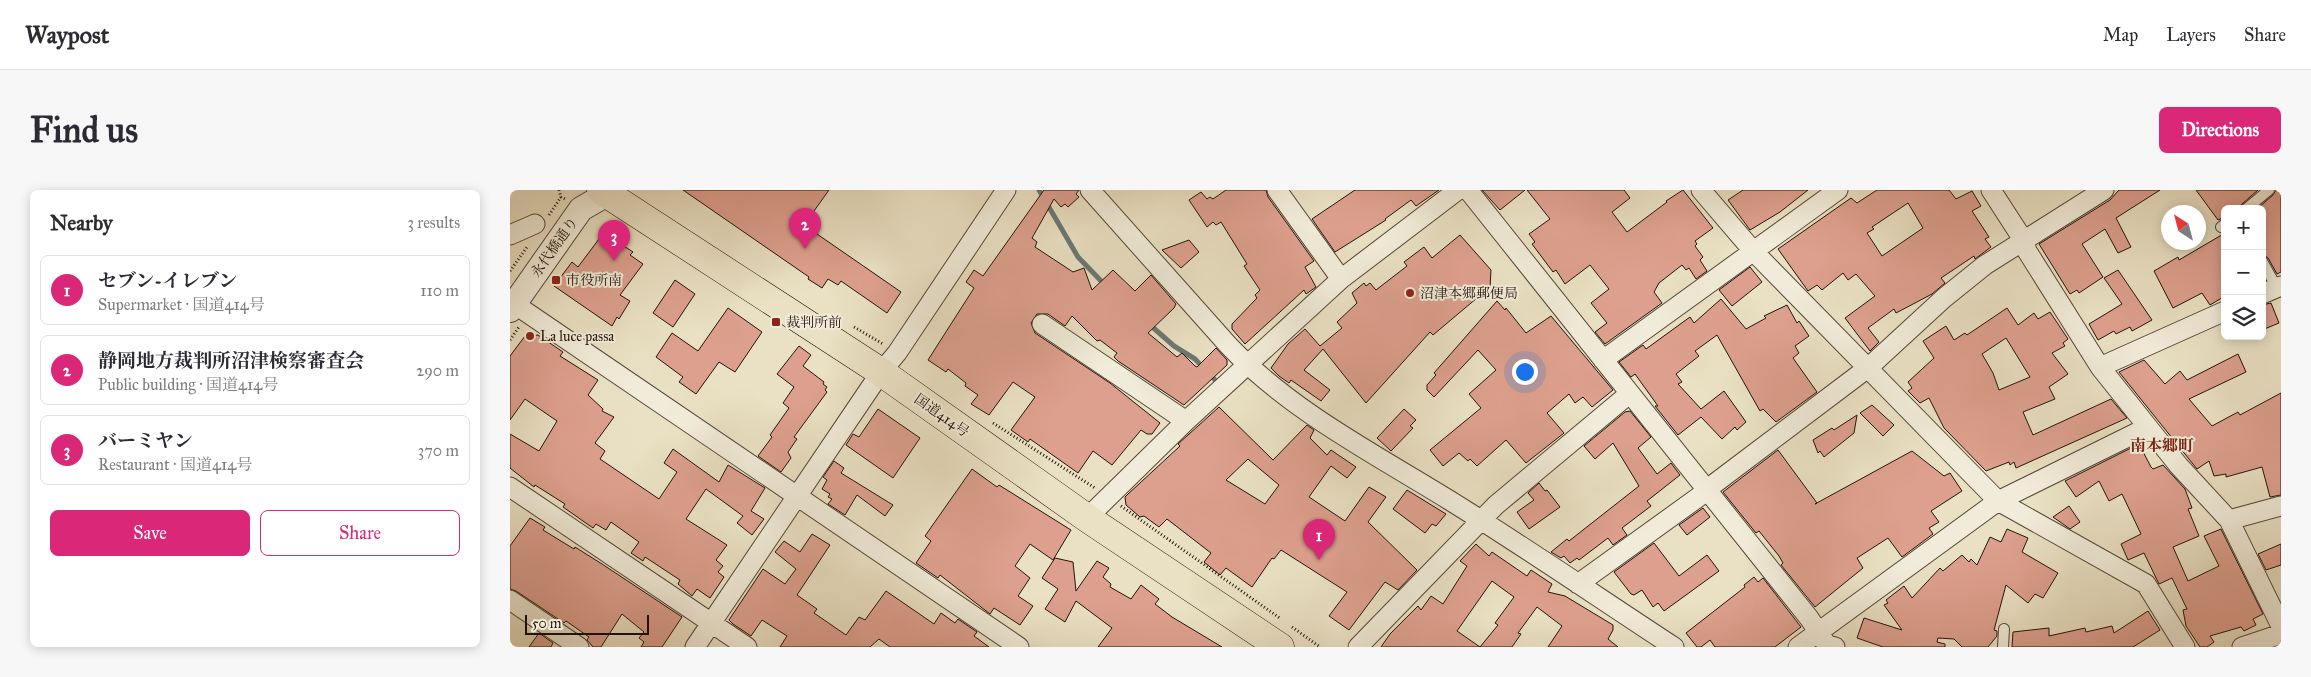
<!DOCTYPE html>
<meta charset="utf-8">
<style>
body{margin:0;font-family:"IM FELL Great Primer","Noto Serif JP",serif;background:#f7f7f7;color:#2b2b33}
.controls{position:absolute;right:15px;top:15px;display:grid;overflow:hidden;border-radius:8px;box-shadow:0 2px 12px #0003}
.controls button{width:45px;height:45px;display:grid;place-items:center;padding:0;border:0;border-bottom:1px solid #e1e1e2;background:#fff;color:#2b2b33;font:25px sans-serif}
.compass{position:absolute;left:1651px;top:15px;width:45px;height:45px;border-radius:50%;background:#fff;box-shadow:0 2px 12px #0003;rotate:324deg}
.scale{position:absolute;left:15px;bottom:12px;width:124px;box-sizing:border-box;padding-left:5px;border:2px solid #241308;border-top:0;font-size:14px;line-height:18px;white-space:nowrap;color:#241308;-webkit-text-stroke:4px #f1ecd9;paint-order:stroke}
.you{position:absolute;left:1014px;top:181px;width:18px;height:18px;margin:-12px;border:4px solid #fff;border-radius:50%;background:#1a73e8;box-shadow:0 0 0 8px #1a73e833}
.badge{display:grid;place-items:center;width:32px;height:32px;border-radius:50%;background:#db2777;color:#fff;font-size:16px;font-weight:700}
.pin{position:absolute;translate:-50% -41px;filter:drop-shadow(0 1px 2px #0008)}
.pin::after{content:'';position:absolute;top:26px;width:18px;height:15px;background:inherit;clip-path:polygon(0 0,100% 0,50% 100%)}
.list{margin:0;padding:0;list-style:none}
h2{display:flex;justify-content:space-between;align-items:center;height:65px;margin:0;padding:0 20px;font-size:21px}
h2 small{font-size:16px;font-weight:400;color:#7c7c81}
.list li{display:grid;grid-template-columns:32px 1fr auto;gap:15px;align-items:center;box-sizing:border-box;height:70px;margin:0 10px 10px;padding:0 10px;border:1px solid #e1e1e2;border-radius:8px}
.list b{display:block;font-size:19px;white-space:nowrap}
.list p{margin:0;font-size:16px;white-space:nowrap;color:#7c7c81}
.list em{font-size:16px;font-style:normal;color:#7c7c81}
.actions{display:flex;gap:10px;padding:15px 20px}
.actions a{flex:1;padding:11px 0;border:1px solid #db2777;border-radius:8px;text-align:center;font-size:18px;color:#db2777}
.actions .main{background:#db2777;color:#fff}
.icon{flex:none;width:28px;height:28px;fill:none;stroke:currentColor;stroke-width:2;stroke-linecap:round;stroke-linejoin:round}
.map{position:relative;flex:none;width:1771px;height:457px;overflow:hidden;border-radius:8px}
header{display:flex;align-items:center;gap:30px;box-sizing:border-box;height:70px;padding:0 25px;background:#fff;border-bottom:1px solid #e1e1e2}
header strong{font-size:24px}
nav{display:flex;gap:28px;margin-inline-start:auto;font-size:18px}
.intro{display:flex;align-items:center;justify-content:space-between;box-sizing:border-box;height:120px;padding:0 30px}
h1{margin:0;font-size:35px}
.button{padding:12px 22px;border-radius:8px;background:#db2777;color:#fff;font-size:18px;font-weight:700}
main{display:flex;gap:30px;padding:0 30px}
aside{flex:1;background:#fff;border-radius:8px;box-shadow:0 2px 12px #0003}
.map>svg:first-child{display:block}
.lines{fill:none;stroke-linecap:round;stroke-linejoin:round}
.stream{stroke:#6b7874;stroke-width:5}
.building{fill:#dda08e;stroke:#241308;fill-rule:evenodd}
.service-casing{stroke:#564637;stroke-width:12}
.minor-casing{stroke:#564637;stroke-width:21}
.tertiary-casing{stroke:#564637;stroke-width:26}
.trunk-casing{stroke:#241308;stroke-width:29}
.path{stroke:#241308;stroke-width:3;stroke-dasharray:1 2.5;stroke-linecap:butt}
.service{stroke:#f1ecd9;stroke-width:10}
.minor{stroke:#f1ecd9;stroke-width:19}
.tertiary{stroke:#f1ecd9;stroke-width:24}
.trunk{stroke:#eae1c4;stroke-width:28}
.poi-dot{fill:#8f2418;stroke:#f1ecd9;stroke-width:2}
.labels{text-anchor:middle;stroke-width:4;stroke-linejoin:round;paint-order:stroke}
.street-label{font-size:14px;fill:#241308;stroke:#f1ecd9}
.poi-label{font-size:14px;fill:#241308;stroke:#f1ecd9;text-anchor:start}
.quarter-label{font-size:16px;font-weight:bold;fill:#7a1f14;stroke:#f1ecd9}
</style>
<header>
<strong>Waypost</strong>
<nav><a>Map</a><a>Layers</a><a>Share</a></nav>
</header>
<div class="intro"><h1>Find us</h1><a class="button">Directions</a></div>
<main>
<aside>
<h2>Nearby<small>3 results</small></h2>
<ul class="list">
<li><span class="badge">1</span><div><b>セブン-イレブン</b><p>Supermarket · 国道414号</p></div><em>110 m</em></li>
<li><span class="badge">2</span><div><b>静岡地方裁判所沼津検察審査会</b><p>Public building · 国道414号</p></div><em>290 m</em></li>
<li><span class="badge">3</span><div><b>バーミヤン</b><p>Restaurant · 国道414号</p></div><em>370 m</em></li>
</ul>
<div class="actions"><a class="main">Save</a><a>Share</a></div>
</aside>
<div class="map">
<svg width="1771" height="457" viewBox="0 0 1771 457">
<rect width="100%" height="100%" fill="#eae1c4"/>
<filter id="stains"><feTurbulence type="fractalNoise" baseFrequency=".004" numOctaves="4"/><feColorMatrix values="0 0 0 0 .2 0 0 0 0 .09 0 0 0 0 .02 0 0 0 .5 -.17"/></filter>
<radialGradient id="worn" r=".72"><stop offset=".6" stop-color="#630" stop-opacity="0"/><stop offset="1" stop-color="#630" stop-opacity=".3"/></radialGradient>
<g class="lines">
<path class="stream" d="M529,0L568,67L595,95
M639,134L664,156L685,169L707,192"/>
</g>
<path class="building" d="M173,0H319L294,35L391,102L377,123L331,91L328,95L318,89L312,98L298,89L299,87Z
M534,0H569L566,4L569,7L558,17L555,14L551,17L544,9L522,48L527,52L525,57L563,82L574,78L582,100L603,80L625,101L641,85L666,114L664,118L638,143L667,167L672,163L685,176L687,177L706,158L717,170V175L674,215L608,171L604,167L607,163L590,150L587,151L562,126L555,136L538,124H527L521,133L525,143L600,193L650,233L642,244H637L631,240L602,275L583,261L568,283L520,249L518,252L501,240L525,207L503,192L479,225L461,214L468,205L455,196L456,193L438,179L436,182L418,170L464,98L456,92L464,80L473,86Z
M716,0H756L758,7L804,71L795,77L806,97L796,104L794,100L735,154L722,139V134L747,108L745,105L750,100L734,76L737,74L711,32L706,35L703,32L697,37L679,10L691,2L697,9L700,7L703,9Z
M845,0H929L906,16L901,10L875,29L876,30L825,62L802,29Z
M972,0H1015L990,20Z
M1017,0H1114L1120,8L1102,22L1117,42L1157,12L1156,11L1173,0L1203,38L1185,51L1187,54L1185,56L1193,67L1190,70L1197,81L1186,89L1179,78L1176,80L1172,75L1149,93L1144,102L1152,113L1095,154L1085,142L1097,133L1081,113L1099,99L1080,75L1055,94L1046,80L1043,82L1022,54L1025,52L1019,44L1040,29Z
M1233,0H1298L1270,22L1240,40L1218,10Z
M1367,0H1439L1446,9L1462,1L1471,16L1462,21L1479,47L1475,49L1481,57L1465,69L1464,66L1431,88L1435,93L1422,104L1386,123L1384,119L1358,138L1369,152L1360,161L1335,128L1365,106L1346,84L1338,90L1333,83L1312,100L1307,95L1298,101L1268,59L1341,8L1347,13ZM1398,13L1413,38L1372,66L1357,43L1364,39L1362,37Z
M1609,0H1650L1606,28L1621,57L1608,63L1595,39L1572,54L1593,87L1569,103L1567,100L1560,104L1529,54L1600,10Z
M1686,0H1748L1732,14L1729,19H1715V27L1708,30Z
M1766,0H1771V82L1767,84L1758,68L1752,64V19H1747L1763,5Z
M1715,43V106L1700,115L1692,103L1663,118L1644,81L1668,67L1669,70Z
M92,45L100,50L102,48L123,62L120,65L133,74L110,105L120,111L109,129L107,127L102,136L44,96L62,72L68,77Z
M950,45L981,80L980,97L923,145L920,142L856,213L813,159L794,180L820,200L811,211L781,190L779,193L769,186L761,178L778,154L795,139L810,156L832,138L827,132L847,113L842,103L854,93L856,96L860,93L866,100L897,76L894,72L914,57L922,68Z
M679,50L689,62L671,78L652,60Z
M1240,77L1252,92L1222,116L1209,100Z
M1608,80L1642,130L1622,141L1620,137L1606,144L1604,141L1588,150L1579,134L1612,114L1594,88Z
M165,90L185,104L163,137L143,123Z
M1211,109L1236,139L1256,128L1254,126L1277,115L1287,133L1289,131L1299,146L1285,156L1289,163L1283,168L1307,202L1266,232L1253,219L1250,221L1207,145L1185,161L1189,166L1166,184L1172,192L1168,194L1191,219L1214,201L1236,232L1227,240L1225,237L1212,249L1191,227L1168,245L1145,216H1148L1125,184L1121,187L1109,172L1133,155L1136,159L1180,127L1184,133Z
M987,111L995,120L996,118L1016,143L1041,126L1103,200L1082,217L1073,207L1065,213L1059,204L1037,223L1054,243L1016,273L996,250L967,276L960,269L958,271L949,263L933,276L920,260L971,218L959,204L986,180L968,160L924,207L917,200V195L926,185L924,183Z
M1761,113L1769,133L1752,140V115Z
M218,118L252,142L225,182L209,172L186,204L169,192L173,187L146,167L162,143L188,161Z
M1497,118L1508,135L1524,123L1528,129L1540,122L1558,149L1553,153L1555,156L1542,163L1558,184L1539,197L1545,209L1513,222L1523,245L1601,209L1617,228L1506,278L1504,272L1500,275L1499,272L1476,281L1434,238L1419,208L1410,213L1398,201L1402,198L1398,192L1424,168L1413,151L1436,136L1444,150L1455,143L1457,145ZM1496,148L1520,187L1489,200L1483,183L1472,164Z
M28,145L53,162L50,166L88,190L78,205L93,219L92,221L104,227L85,253L95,261L90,269L149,309L167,282L154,273L163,259L209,292L218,275L255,298L241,321L254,329L242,345L227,333L233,326L196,299L176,329L217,355L206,370L213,376L208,382L214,387L200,408L187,399L182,406L168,394L170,390L135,367L133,371L121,363L129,352L101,332L96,340L86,334L83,338L53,317L55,314L25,295L24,297L0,278V244L29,261L47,231L15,209L0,230V166L15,146Z
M289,156L301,165L293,176L314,192L313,194L317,197L315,200L317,202L284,247L287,249L278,262L281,268L271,282L248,266L262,247L260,245L279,218L273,213L284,197L267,184Z
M1728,164L1736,182L1679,209L1702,236L1728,222L1730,225L1771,203V305L1760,307L1752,277L1716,287V284L1704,286L1699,271L1687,279L1609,182L1634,170L1655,194L1670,181L1677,190Z
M1362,215L1384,235L1373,246L1350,223Z
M709,217L763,270L797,235L804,240L800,248L817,265L821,260L846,277L837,288L821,276L799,307L835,331L859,297L876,307L858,332L907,380L888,400L875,392L839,440L819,426L837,402L771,360L764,369L762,368L742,397L716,378L710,385L694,372L701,363L657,329L649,337L634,326L630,327L616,315L615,307L617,305L670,256L668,254ZM738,269L769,295L755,314L716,290Z
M368,219L410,248L383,288L336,255L343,244L349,247Z
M894,219L906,230L900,236L903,238L881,261L867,248Z
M1120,221L1141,247L1128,258L1147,284L1161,273L1170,285L1137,311L1141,316L1112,338L1117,345L1103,355L1098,348L1069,370L1067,368L1060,373L1054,366L1051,368L1041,362L1057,349L1059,351L1129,296L1103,253L1085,269L1074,256L1115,222Z
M1347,225L1344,243L1314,267L1310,261L1308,263L1303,250L1322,238L1324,240Z
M1629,254L1641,277L1643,279L1653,275L1675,299L1682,318L1678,319L1689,346L1663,357L1678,391L1709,376L1694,346L1711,339L1753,424L1743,429L1746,435L1734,441L1731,437L1700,446L1704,452L1697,457H1690L1676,436L1673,420L1677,419L1662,388L1649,394L1634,363L1618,370L1611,354L1631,344L1612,304L1599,311L1589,291L1566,307L1555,291Z
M1268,260L1307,313L1305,314L1402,261L1434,286L1440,283L1452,301L1421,321L1429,332L1419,338L1423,344L1392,367L1378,348L1347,368L1353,378L1305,417L1271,375L1273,373L1269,366L1249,341L1246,343L1213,302Z
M324,271L334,278L331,283L383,315L375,326L347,305L335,325L318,314L322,309L318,307L320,304L312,299L317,290L313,287Z
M462,279L487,297L489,295L561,340L543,370L520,354L505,376L520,388L508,406L523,416L510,435L484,418L480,424L430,385L428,388L406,373L421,351L415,346Z
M1029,293L1035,301L1037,300L1050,317L1019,339L1007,322L1024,310L1018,303Z
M897,300L936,324L926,336L922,334L915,343L883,319Z
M1559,316L1570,332L1560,339L1543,327Z
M1193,318L1200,327L1177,345L1169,335Z
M20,328L35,337L33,340L64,359L65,357L92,374L172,427L152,457H131L134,452L129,448L134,442L112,424L91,457H83L77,450L79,447L56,431L54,433L6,401L0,399V356Z
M1497,339L1518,348L1512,362L1548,383L1533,408L1525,404L1518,413L1496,395L1484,440L1487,441V446L1478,457H1452L1444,449L1428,448L1427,452L1435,454V457H1373L1347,448L1354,428L1392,440L1374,415L1378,413L1376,410L1394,396L1402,408L1430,378L1433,381L1452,365L1459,372L1461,369L1467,375L1480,347L1491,352Z
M302,344L320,355L287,405L307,419L304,423L336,445L349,427L355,430L376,401L424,434L431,423L445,433L448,429L467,442L464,446L479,457H380L369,449L360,457H270L277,446L252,430L241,446L223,434L219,430L253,379L275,394L286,379L265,362L274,351L290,362Z
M1144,353L1169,386L1197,365L1209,381L1154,421L1148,413L1143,417L1132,400L1124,405L1121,404L1104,382Z
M966,354L979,366L982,362L1017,386L1021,380L1042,394L1038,402L1055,406L1103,435V440L1098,449L1108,457H1038L1052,436L1027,417L1008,443L1011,444L1002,457H871L880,444L908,416L911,420L921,406L933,414L957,376L950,371ZM982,391L1004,407L985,433L988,435L970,457L947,441Z
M1771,354V375L1756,380L1748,364Z
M545,368L563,372L566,401L587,371L599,378L593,387L601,394L600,397L621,409L631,395L649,409L645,414L662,427L712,457H588L602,438L566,411L555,432L535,419L548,399L532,388Z
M1244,387L1248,392L1253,388L1291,437L1265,457H1205L1200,450L1191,457H1187L1176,443L1235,397L1234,395Z
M1638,421L1650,440L1623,457H1502L1503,442L1539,438V446L1575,438L1576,442L1602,436L1604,443Z
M29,443L43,453L41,457H19Z"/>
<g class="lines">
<g class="service-casing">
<path id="service" d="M1736,19L1759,0
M1711,37L1715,34
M1752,71L1767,98
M1493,457L1494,439"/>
</g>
<g class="minor-casing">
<path id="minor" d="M580,0L719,156C781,221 863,263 939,310C1015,357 1089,408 1164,457
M767,0L831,89
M958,0L1299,428L1317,455L1325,457
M1191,0L1244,62L1488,311L1636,394L1675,457
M1481,0L1514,51L1517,61L1590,177L1669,276L1719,330L1771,436
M0,45L25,34
M1752,104L1771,96
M0,111L509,457
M532,134L676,231
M1093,170L1328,0
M1590,177L1715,121
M0,297L237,457
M577,328L676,231L831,89L948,0
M1719,330L1771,316
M1068,394L1190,306L1196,300L1359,177L1434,108L1475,75L1594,0
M0,410L69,457
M185,457L371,182L387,163L496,0
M848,457L986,315L1119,204
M1288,457L1488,311L1638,237
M1732,457L1771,444"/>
</g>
<g class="tertiary-casing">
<path id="tertiary" d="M0,120L71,19L104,0"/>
</g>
<g class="trunk-casing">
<path id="trunk" d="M91,0L371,182L577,328L770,457"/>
</g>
<path class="path" d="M49,0L51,7L55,9
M39,25L51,7
M0,81L17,57
M344,137L373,154
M0,150L9,137
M483,233L585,298
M611,316L771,429
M782,437L810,457"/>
<use href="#service" class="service"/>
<use href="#minor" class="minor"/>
<use href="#tertiary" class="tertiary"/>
<use href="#trunk" class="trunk"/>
</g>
<g class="poi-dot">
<rect x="41" y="85" width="10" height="10" rx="2.5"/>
<circle cx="900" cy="103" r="5"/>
<rect x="261" y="127" width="10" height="10" rx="2.5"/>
<circle cx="20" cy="146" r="5"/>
</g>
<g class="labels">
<g class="street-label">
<text transform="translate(44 57) rotate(-55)" y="5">永代橋通り</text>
<text transform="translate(432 225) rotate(35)" y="5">国道414号</text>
</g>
<g class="poi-label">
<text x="56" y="95">市役所南</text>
<text x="910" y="108">沼津本郷郵便局</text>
<text x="276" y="137">裁判所前</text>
<text x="30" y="151">La luce passa</text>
</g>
<g class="quarter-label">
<text x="1652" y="261">南本郷町</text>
</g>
</g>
<rect width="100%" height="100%" filter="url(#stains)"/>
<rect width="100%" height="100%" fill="url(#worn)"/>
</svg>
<div class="controls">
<button>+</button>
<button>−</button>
<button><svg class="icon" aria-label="layers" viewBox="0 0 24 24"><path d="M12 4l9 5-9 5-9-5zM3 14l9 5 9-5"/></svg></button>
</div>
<svg class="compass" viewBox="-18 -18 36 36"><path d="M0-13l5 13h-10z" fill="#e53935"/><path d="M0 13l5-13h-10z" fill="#7c7c81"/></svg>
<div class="scale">50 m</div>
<div class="you"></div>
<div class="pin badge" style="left:809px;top:370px">1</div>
<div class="pin badge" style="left:295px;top:59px">2</div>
<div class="pin badge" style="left:104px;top:71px">3</div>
</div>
</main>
